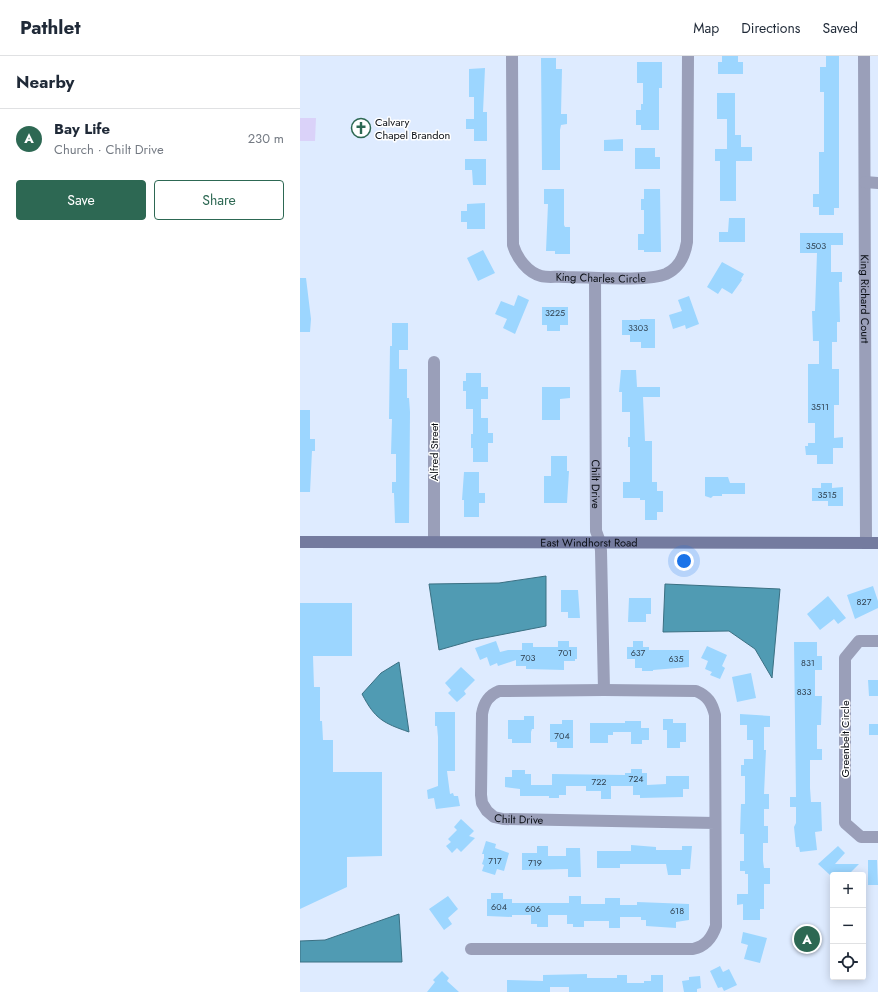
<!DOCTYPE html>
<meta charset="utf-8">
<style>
body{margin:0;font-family:Jost,sans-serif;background:#f6f6f7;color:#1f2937}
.controls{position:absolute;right:12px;bottom:12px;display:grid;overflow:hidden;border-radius:4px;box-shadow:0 2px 10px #0003}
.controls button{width:36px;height:36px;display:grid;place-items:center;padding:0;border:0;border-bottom:1px solid #e0e1e3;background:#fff;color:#1f2937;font:20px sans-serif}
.you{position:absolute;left:384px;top:505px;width:14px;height:14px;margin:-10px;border:3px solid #fff;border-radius:50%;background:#1a73e8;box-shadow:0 0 0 6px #1a73e833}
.badge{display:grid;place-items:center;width:26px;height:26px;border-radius:50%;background:#2d6853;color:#fff;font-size:13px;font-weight:700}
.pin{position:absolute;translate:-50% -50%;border:2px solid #fff;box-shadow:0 1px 4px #0006}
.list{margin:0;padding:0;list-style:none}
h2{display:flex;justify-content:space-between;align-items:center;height:52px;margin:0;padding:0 16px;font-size:17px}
h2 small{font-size:13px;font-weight:400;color:#747a83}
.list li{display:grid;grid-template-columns:26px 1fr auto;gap:12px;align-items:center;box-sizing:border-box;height:60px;padding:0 16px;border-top:1px solid #e0e1e3}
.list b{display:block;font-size:15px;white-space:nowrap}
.list p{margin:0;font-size:13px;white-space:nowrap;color:#747a83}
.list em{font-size:13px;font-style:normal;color:#747a83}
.actions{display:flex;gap:8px;padding:12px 16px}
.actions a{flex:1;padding:9px 0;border:1px solid #2d6853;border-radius:4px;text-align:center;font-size:14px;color:#2d6853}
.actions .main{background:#2d6853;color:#fff}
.icon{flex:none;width:22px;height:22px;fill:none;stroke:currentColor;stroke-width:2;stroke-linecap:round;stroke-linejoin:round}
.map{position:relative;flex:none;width:578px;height:936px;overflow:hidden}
header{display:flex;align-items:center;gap:24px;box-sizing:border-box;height:56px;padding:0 20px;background:#fff;border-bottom:1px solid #e0e1e3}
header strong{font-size:19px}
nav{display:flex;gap:22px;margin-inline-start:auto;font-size:14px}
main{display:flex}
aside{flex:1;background:#fff}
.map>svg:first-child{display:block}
.green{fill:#dad2f9}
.water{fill:#509bb3;stroke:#3b7083}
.building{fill:#9cd6ff}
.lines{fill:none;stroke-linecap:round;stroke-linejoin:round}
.street{stroke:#9a9fb9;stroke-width:12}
.secondary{stroke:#747b9f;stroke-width:12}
.labels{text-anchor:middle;stroke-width:3;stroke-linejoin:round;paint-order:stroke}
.number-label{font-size:9px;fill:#2e3f4e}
.poi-label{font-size:11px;fill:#090d13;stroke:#fff;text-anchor:start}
.street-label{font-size:11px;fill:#090d13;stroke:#fff}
</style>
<header>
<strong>Pathlet</strong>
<nav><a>Map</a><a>Directions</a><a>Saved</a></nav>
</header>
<main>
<aside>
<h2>Nearby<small></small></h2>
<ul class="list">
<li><span class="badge">A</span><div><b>Bay Life</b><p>Church · Chilt Drive</p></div><em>230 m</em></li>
</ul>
<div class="actions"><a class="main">Save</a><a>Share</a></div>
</aside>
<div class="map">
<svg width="578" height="936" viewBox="0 0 578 936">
<rect width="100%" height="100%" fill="#deebff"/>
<path class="green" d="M0,62H16L15,85H0Z"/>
<path class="water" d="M246,520V570L174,584L139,594L129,528L199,527Z
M365,528L480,533L472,622L455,593L429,575L363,576Z
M99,606L109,676C83,667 75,663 62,638L81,617Z
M99,858L102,906H0V885L25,884Z"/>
<path class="building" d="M422,0H438V6H443V18H418V6H422Z
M526,0H539V152H534V159H519V151H513V138H519V96H524V36H520V11H526Z
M241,2H256V13H262L261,58H267V68L261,69L260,74V114H242Z
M337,6H362V32H359V74H341V69H336V54H341V48H343V27H337Z
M185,12L183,56H187V85H174V73H166V63H174V41H169V13Z
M417,37H435V79H441V91H452V105H436V145H420V105H415V93H427V63H417Z
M323,83V95H304V84Z
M335,92H355V101H360V113H335Z
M165,103H186V129H173L172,114H165Z
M244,133H264V169L265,171H270V198H255V195H246L248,148H244Z
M344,133H360L361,196H344V194H338V178H344V154H341V143H344Z
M185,147V173H167V166H161V155H167V148Z
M429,162H445V186H419V176H428Z
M500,177H543V189H531V216H542V226H539L540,266H537V286H532V313H539V349H534V382L543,381V392H533V408H517V399H506L505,390H508V387H515V367H508V308H519V285H513L512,255H515L517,197H500Z
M183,194L195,217L178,225L167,202Z
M422,206L444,218L441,223L442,224L432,238L422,232L418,238L407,231Z
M0,222H6L11,263L10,276H0Z
M218,239L229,244L215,278L203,272L207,263L195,258L201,245L214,250Z
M389,240L399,268L386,273L385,269L373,273L369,259L382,255L378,244Z
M242,251H268V269H260V275H247V269H242Z
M340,263H355V292H341V286H330V279H322V264H340Z
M92,267H108V294H99V313H107V342H109L110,356L109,467H95L94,437H92V426H96V398H91L92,363H89L90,290H92Z
M321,314H336L337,331H360V341H343L345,385H352V426H357V435H363V456H357V464H345V444H340V442H323V426H330V391H328V381H330V356H322V336H319Z
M166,317H181V331H188V343H181V362H188V377H193V387H188V406H173V392H171V378H173V353H166V335H163V325H166Z
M242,331H270V342L260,343V364H242Z
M0,354H10V383H15V395H12L10,436H0Z
M251,400H267V415H269L267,447H244V420H251Z
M164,416H179V437H185V447H179V461H164V444H162Z
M405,421H428L430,427H445V438H422V440H413L411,442L405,440Z
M521,427H532V432L543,431V450H528V445H512V432H521Z
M573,530L578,545V552L555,563L547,539Z
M261,534H278L280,562H268V556H261Z
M528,540L546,562L538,568L534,563L520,574L507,558Z
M329,542H351V558H346V566H328Z
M0,547H52V600H13L14,631H20V665H22L23,684H33V716H82V800L47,801V831L0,853Z
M196,585L200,596L208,594H222V587H233V591H258V585H269V591H277V603H275V605H264V614L226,613V610H216V604L198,610L197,607L190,610L187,601L180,604L175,592Z
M333,585H343V591H349V594H389V611L353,614V615H342V612H335V603H327V591H333Z
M494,586H517V600H522V614H515V640H522L521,669H517V693H522V704H510V732L511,746H521L522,775L515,776L517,794L500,796L499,791H496L494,771L496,767V751H490V741H496Z
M407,590L427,599L422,610L425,612L420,623L410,619L412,616L405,613L408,605L401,602Z
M161,611L175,624L164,635L166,638L157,646L148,637L151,634L145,627Z
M451,617L456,642L437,646L432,621Z
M568,624H578V640H569Z
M135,656H155V715H147L150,738L153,737L154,740H158L160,750L136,753L134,742L128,743L127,734L138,730V681L137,670H135Z
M440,658L470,660V671H464V694H466L464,738H469V753H464V770H468V787H463V805L464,812H470V828H464V853H460V864H443V848L437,849V838H448V818H445V815H440V805H444V778H440L441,748H445V720H441V709H444V703H453V684H447V669H440Z
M224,660H234V673H232L231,676V687H212V683H208V664H224Z
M363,663H373V667H386V686H380V692H367V674H363Z
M262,664H273V692H257V686H250V668H262Z
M325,665H341V672H349V684H342V688H331V676H313V679H308V687H290V667H325Z
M569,668H578V679H569Z
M331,713H342V717H347V729L366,728V720H389V733H383V741L340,742V739H333V730H311V743H301V735H286V730H266V739H259V742H249V740H220V733L205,731V721H212V714H225V718H231V729H252V718L325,719V717H331Z
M161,763L174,775L169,780L175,782L161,796L157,792L152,797L146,790L151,786L148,783L157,774L154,771Z
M186,785L196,788L195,792L209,797L204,815L197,813L195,819L182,815L184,809L182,808L184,802V798H182Z
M331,789L356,791V794H382V790H392L390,813H381V819H368L366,808H320V812H297V795H331Z
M237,790H248V800H266V792H280L281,821H268V813L222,814V797H237Z
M538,790L545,797L535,808H559L548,819H530L518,808Z
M568,804H577L578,829H568Z
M191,837H203V843H212V847H269V840H281V848H305V842H320V849H337V846L389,848V864L376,866V872L346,870V864H341V861H320V872H309V865H284V871H273V868H267V859H248V871H237V868H231V859H212V861L187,860V843H191Z
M148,840L158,853L148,862L152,868L144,874L129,853Z
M443,876L467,882L460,907L444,903L448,889L441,887Z
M420,910L423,916L429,913L437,929L424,935L422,931L418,932L410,915Z
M142,915L149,922L147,925L159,936H127L135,926L133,924Z
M287,918V922H317V919H327V927H344V925H351V919H363V936H269V931H250V936H207V924L243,925V919Z
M400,920L401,932L397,933V936H384L382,925L389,924V921Z"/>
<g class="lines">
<g class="street">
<path id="s1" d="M212,0L213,189C217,202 227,216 241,220C248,222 258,220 265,221C288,221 347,226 366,218C379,212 385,199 387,186L388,0"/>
<path id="s2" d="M564,0L566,487"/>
<path d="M565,126L578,127"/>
<path id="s3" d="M295,222L296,475L300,486L301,495L304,634"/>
<path d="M134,306V486"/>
<path d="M578,585H559L545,602V767L561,781H578"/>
<path id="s4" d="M171,893H393C406,890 412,882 416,870L415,659C412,647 408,640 396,635L304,634L199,635C189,639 184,646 182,658L181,739L182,747L187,755L194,761L203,763L415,767"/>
</g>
<path class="secondary" id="s5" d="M0,486L578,487"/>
</g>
<defs>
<g id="church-ring" transform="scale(1)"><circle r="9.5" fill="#fff" stroke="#2d6853" stroke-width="1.5"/><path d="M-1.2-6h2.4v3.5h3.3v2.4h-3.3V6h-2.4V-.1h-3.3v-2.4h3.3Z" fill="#2d6853"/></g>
</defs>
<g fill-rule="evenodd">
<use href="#church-ring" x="61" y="72"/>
</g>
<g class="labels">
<g class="number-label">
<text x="516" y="193">3503</text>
<text x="255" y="260">3225</text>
<text x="338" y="275">3303</text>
<text x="520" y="354">3511</text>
<text x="527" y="442">3515</text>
<text x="564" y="549">827</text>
<text x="265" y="600">701</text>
<text x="338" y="600">637</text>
<text x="228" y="605">703</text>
<text x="376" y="606">635</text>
<text x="508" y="610">831</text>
<text x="504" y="639">833</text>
<text x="262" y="683">704</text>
<text x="336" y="726">724</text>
<text x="299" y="729">722</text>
<text x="195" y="808">717</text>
<text x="235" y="810">719</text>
<text x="199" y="854">604</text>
<text x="233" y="856">606</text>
<text x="377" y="858">618</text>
</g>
<g class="poi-label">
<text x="75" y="70">Calvary<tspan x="75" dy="13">Chapel Brandon</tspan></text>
</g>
<g class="street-label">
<text dy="4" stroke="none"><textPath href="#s1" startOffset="292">King Charles Circle</textPath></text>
<text dy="4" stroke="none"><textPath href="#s2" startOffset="243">King Richard Court</textPath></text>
<text transform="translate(134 396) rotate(-90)" y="4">Alfred Street</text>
<text dy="4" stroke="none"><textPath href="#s3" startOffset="206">Chilt Drive</textPath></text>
<text dy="4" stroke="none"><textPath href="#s5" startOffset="289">East Windhorst Road</textPath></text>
<text transform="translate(545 683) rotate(-90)" y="4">Greenbelt Circle</text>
<text dy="4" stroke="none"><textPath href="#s4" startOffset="859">Chilt Drive</textPath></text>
</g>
</g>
</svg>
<div class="controls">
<button>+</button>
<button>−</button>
<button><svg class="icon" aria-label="locate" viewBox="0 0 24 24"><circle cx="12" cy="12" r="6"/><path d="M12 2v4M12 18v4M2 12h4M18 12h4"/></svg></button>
</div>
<div class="you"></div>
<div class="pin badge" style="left:507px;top:883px">A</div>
</div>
</main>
